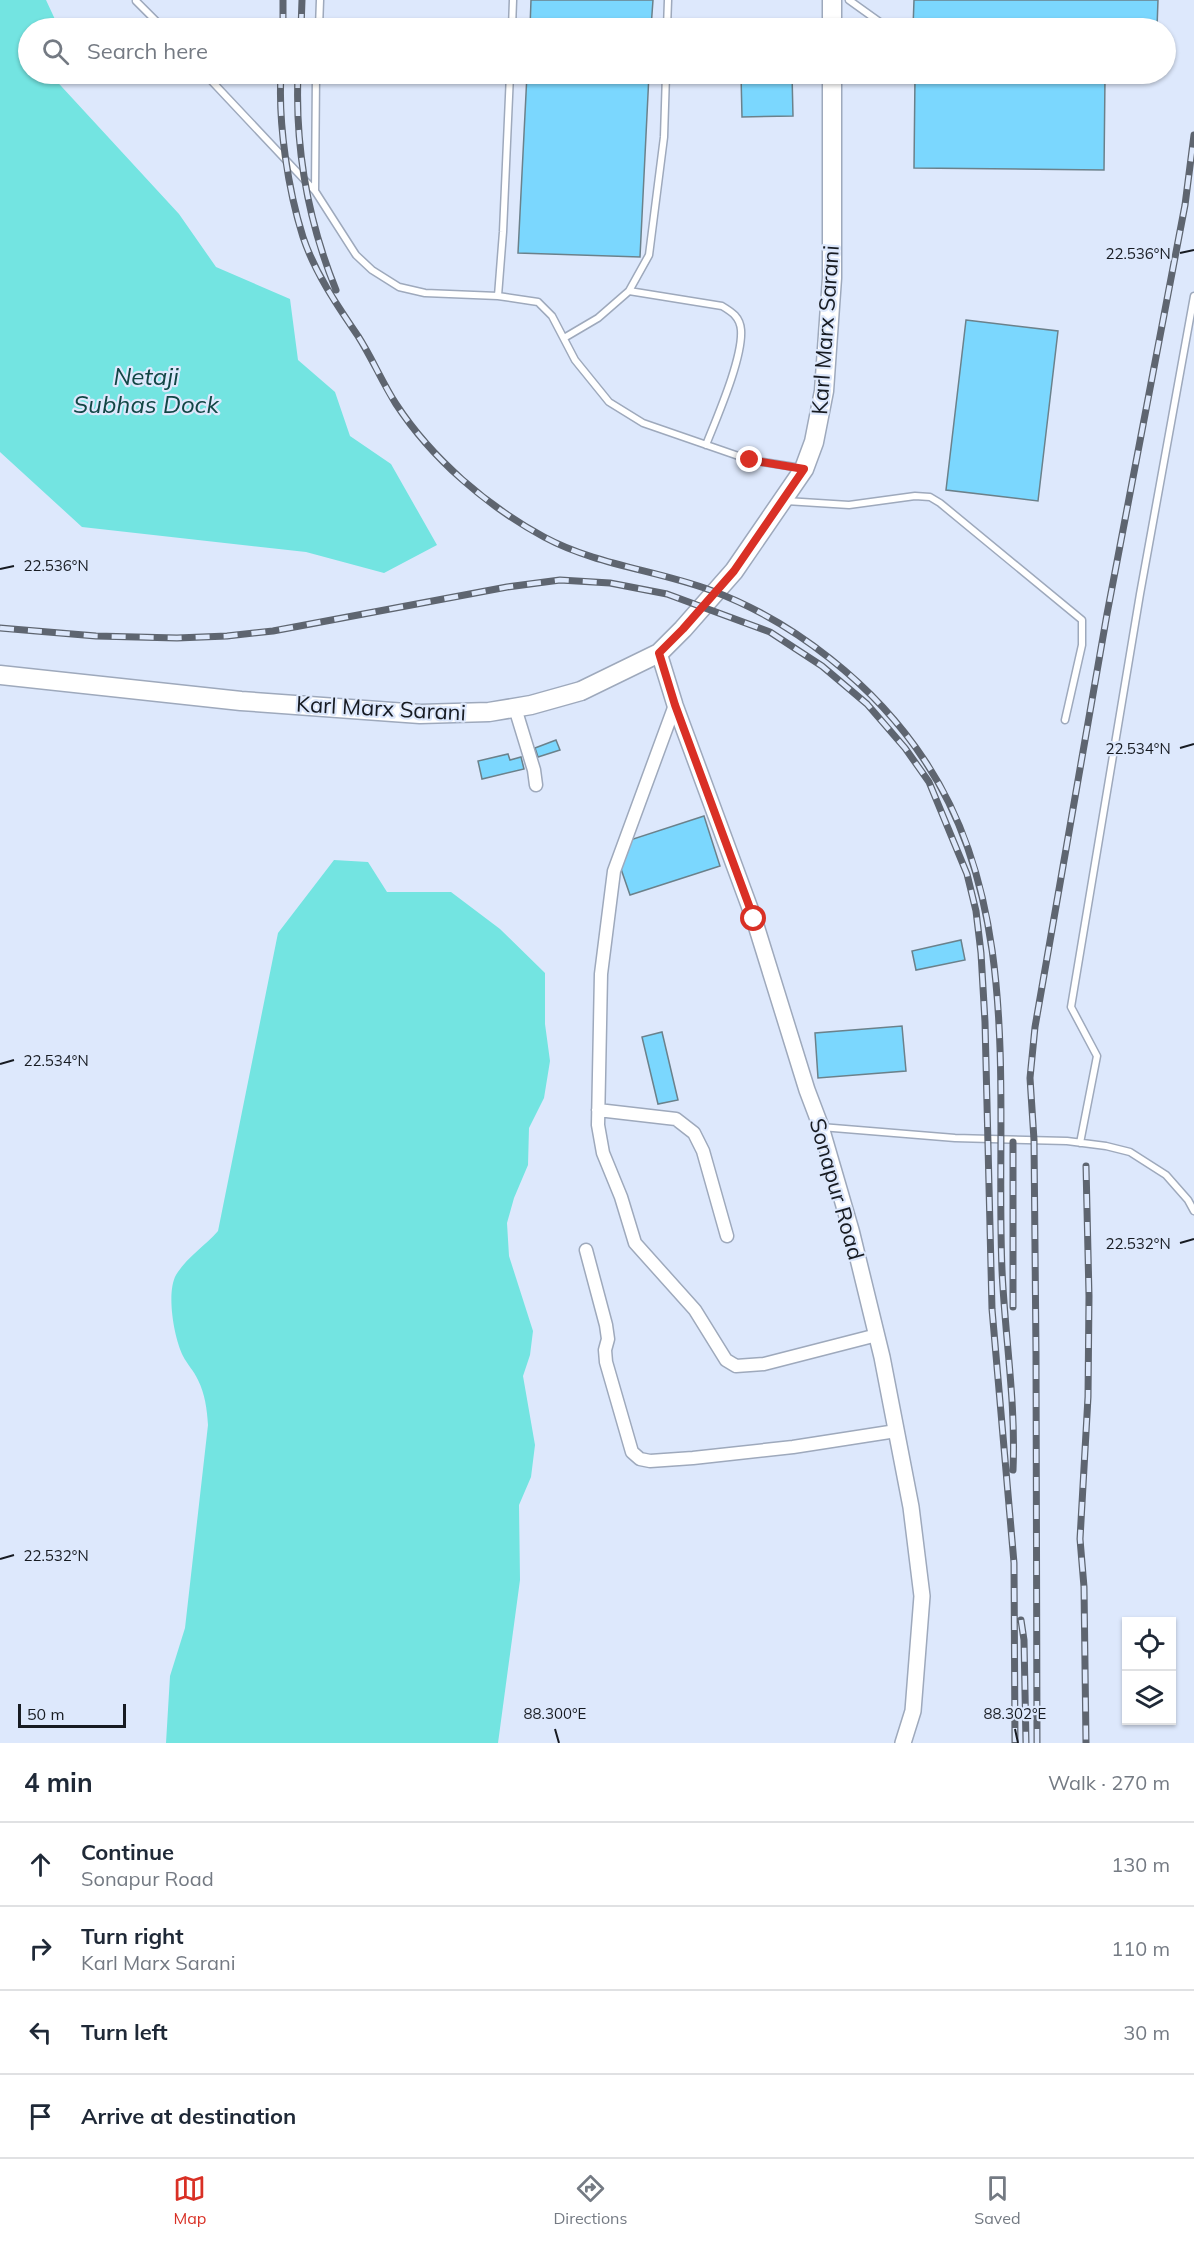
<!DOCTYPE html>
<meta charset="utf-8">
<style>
body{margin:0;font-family:Mulish,sans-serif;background:#f6f6f7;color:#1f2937}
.controls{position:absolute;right:18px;bottom:18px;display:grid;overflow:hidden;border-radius:0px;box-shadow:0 2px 4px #0004}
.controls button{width:54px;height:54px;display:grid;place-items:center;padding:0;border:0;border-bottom:2px solid #e0e1e3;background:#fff;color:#1f2937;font:30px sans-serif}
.scale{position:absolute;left:18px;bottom:15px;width:108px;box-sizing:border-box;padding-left:6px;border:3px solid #171b22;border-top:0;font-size:16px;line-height:21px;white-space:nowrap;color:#171b22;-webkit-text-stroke:4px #dde8fc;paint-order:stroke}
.stop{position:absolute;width:18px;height:18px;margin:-14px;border:4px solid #d93025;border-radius:50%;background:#fff}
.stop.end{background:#d93025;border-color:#fff;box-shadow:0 2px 6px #0008}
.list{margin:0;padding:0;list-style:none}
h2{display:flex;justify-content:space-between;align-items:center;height:78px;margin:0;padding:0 24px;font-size:26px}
h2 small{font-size:20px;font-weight:400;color:#747a83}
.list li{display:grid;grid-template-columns:39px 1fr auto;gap:18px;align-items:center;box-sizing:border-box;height:84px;padding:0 24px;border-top:2px solid #e0e1e3}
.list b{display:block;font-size:22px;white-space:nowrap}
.list p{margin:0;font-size:20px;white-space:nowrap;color:#747a83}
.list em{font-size:20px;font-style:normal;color:#747a83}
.icon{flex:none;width:33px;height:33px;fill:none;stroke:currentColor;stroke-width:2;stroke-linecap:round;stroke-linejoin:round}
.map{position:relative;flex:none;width:1194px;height:1743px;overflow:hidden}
.search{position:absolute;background:#fff;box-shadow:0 2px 4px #0004;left:18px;right:18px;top:18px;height:66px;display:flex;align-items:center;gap:15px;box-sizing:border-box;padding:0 21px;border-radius:33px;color:#747a83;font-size:22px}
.sheet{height:414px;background:#fff}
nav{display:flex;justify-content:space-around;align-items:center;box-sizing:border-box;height:84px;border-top:2px solid #e0e1e3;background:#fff;font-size:16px;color:#747a83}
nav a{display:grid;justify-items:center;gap:3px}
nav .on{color:#d93025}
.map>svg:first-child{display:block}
.water{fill:#73e4e1}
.building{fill:#7bd7fe;stroke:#6b818b;stroke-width:1.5}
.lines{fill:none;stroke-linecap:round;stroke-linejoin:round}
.service-casing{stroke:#9ea9bc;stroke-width:9}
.minor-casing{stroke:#9ea9bc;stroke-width:15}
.tertiary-casing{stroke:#9ea9bc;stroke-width:18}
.secondary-casing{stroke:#9ea9bc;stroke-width:21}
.service{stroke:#fff;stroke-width:6}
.minor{stroke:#fff;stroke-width:12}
.tertiary{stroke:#fff;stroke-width:15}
.secondary{stroke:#fff;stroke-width:18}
.rail-casing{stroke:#5e6570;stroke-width:7}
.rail{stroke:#dde8fc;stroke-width:4.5;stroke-dasharray:14;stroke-linecap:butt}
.route{stroke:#d93025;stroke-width:8}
.ticks{fill:none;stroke:#171b22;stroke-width:2}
.labels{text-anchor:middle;stroke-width:4.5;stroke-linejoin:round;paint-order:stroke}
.street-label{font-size:22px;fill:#171b22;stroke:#dde8fc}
.water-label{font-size:24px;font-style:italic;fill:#114544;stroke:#dde8fc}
.ticks-label{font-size:15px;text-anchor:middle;fill:#171b22;stroke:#dde8fc;stroke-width:4.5;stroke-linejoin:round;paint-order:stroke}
</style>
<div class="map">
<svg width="1194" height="1743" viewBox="0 0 1194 1743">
<rect width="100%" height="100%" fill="#dde8fc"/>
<path class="water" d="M0,0H46L59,28H28V74H50L179,214L216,267L290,299L298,360L335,392L350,436L391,464L437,545L384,573L306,552L82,527L0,452Z
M334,860L368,862L387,892H451L500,929L545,973V1024L550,1061L544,1098L529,1128L528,1165L514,1198L507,1223L509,1256L533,1331L530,1355L523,1376L535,1445L531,1477L519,1505L520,1580L498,1743H166L170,1676L185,1628L208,1425C207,1409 205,1394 198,1380C194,1371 187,1364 183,1356C174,1338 166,1293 176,1275C186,1258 205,1246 218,1231L278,933Z"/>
<path class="building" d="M531,0H653L651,28H530Z
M914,0H1158L1157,28H913Z
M527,74H649L640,257L518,253Z
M741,74H792L793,116L742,117Z
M915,76L1105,78L1104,170L914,168Z
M966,320L1058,331L1038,501L946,490Z
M556,740L560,750L538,757L535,748Z
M508,754L510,760L521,757L524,769L482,779L478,761Z
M704,816L720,866L630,895L620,866L630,840Z
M961,940L965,960L916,970L912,951Z
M902,1026L906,1071L818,1078L815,1033Z
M662,1032L678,1100L658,1104L642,1037Z"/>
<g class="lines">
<g class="service-casing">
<path id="service" d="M849,0L888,28
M136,1L163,28
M319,28L320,0
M512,28L513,0
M667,28L668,0
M205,74L315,191L356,255L372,270L399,287L425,293L498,296L538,302L552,316L575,360L609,402L643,423L750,460L801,468
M315,191L316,74
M629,291L722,306C732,312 740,317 741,330C743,358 717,417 706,445
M498,296L503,232L510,74
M564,338L598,318L629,291L649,255L664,137L666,74
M786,501L849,505L915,496L930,497L940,503L1082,620V645L1065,720
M821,1127L955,1138L1067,1141L1106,1146L1130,1152L1166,1175L1188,1200L1194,1211
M1080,1143L1097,1056L1071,1007L1140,594L1194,296"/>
</g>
<g class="minor-casing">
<path id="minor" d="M675,705L614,871L601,974L598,1125L603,1153L621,1197L635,1243L695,1310L726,1360L736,1366L764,1364L877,1335
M515,708L534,770L536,785
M598,1110L676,1119L694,1133L703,1151L727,1236
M586,1250L606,1325L608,1339L605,1350L606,1362L632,1452L640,1459L650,1461L693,1458L793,1447L896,1431"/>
</g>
<g class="tertiary-casing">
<path id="tertiary" d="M659,653L675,705L754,919L807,1090L821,1127L851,1230L882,1357L911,1507L922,1596L913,1711L903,1743"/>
</g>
<g class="secondary-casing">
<path id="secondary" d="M832,0V28
M0,675L241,701L420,714L489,712L531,705L581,691L659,653L683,629L734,571L804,469L814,442L824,391L832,278V74"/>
</g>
<use href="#service" class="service"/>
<use href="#minor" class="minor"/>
<use href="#tertiary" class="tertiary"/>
<use href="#secondary" class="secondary"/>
<g class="rail-casing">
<path id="rail" d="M283,28V0
M301,28L302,0
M281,74C278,123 288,190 303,237C315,273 337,305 358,336C372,358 382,382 396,404C432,459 487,506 544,537C596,565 656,570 710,590C794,621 876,686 925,761C1024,910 995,1101 1002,1270C1005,1337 1016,1403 1013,1470
M298,74C295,148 308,221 336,290
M0,628L96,636L177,638L227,636L273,631L507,587L560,580L610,583L667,594L770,632L822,666L867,704L905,748L929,782L967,874L976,911L981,953L985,1022L992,1309L1014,1563L1015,1743
M1086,1166L1089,1296L1088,1397L1080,1539L1084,1587L1086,1743
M1013,1307V1142
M1021,1620L1024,1640L1026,1743
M1037,1743L1036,1354L1034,1140L1030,1078L1035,1027L1107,614L1185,205L1194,135"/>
</g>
<use href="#rail" class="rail"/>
</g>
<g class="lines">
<path class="route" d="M750,460L804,469L734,571L683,629L659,653L675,705L754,919"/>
</g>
<path class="ticks" d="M1180,253L1194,250M0,569L14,566M1180,748L1194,744M0,1064L14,1060M1180,1243L1194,1239M0,1559L14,1555M555,1729L559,1743M1015,1729L1018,1743"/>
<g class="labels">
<g class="street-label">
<text transform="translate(825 330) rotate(-86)" y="8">Karl Marx Sarani</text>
<text transform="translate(381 708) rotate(3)" y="8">Karl Marx Sarani</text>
<text transform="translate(837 1189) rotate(74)" y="8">Sonapur Road</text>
</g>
<g class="water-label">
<text x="146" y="385">Netaji<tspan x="146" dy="28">Subhas Dock</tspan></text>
</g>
</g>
<g class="ticks-label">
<text x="1138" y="259">22.536°N</text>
<text x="56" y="571">22.536°N</text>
<text x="1138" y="754">22.534°N</text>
<text x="56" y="1066">22.534°N</text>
<text x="1138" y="1249">22.532°N</text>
<text x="56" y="1561">22.532°N</text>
<text x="555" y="1719">88.300°E</text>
<text x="1015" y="1719">88.302°E</text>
</g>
</svg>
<div class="controls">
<button><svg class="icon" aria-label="locate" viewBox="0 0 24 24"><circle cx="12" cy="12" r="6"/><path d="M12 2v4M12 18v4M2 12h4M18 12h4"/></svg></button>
<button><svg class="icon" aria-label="layers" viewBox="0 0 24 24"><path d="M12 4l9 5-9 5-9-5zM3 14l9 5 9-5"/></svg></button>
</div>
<div class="scale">50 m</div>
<div class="stop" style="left:754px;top:919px"></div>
<div class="stop end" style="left:750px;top:460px"></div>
<div class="search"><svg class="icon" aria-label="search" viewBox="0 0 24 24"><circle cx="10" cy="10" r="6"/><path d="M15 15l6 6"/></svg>Search here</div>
</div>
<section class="sheet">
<h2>4 min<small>Walk · 270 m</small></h2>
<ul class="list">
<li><svg class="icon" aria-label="ahead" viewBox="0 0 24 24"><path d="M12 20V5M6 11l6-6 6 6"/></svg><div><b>Continue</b><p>Sonapur Road</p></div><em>130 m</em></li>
<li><svg class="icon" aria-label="right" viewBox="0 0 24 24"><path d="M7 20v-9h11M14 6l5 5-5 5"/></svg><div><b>Turn right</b><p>Karl Marx Sarani</p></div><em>110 m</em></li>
<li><svg class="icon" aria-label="left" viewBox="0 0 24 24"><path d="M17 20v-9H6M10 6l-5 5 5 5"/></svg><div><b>Turn left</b></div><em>30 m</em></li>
<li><svg class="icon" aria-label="arrive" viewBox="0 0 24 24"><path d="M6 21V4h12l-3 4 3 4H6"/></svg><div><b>Arrive at destination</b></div></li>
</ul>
</section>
<nav>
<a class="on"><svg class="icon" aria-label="map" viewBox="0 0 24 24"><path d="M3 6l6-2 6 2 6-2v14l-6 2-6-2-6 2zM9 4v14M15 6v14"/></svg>Map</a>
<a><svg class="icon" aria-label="directions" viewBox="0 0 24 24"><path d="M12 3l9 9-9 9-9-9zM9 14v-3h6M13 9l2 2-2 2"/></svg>Directions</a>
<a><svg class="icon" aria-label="saved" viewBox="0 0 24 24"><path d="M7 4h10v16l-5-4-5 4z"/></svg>Saved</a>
</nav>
